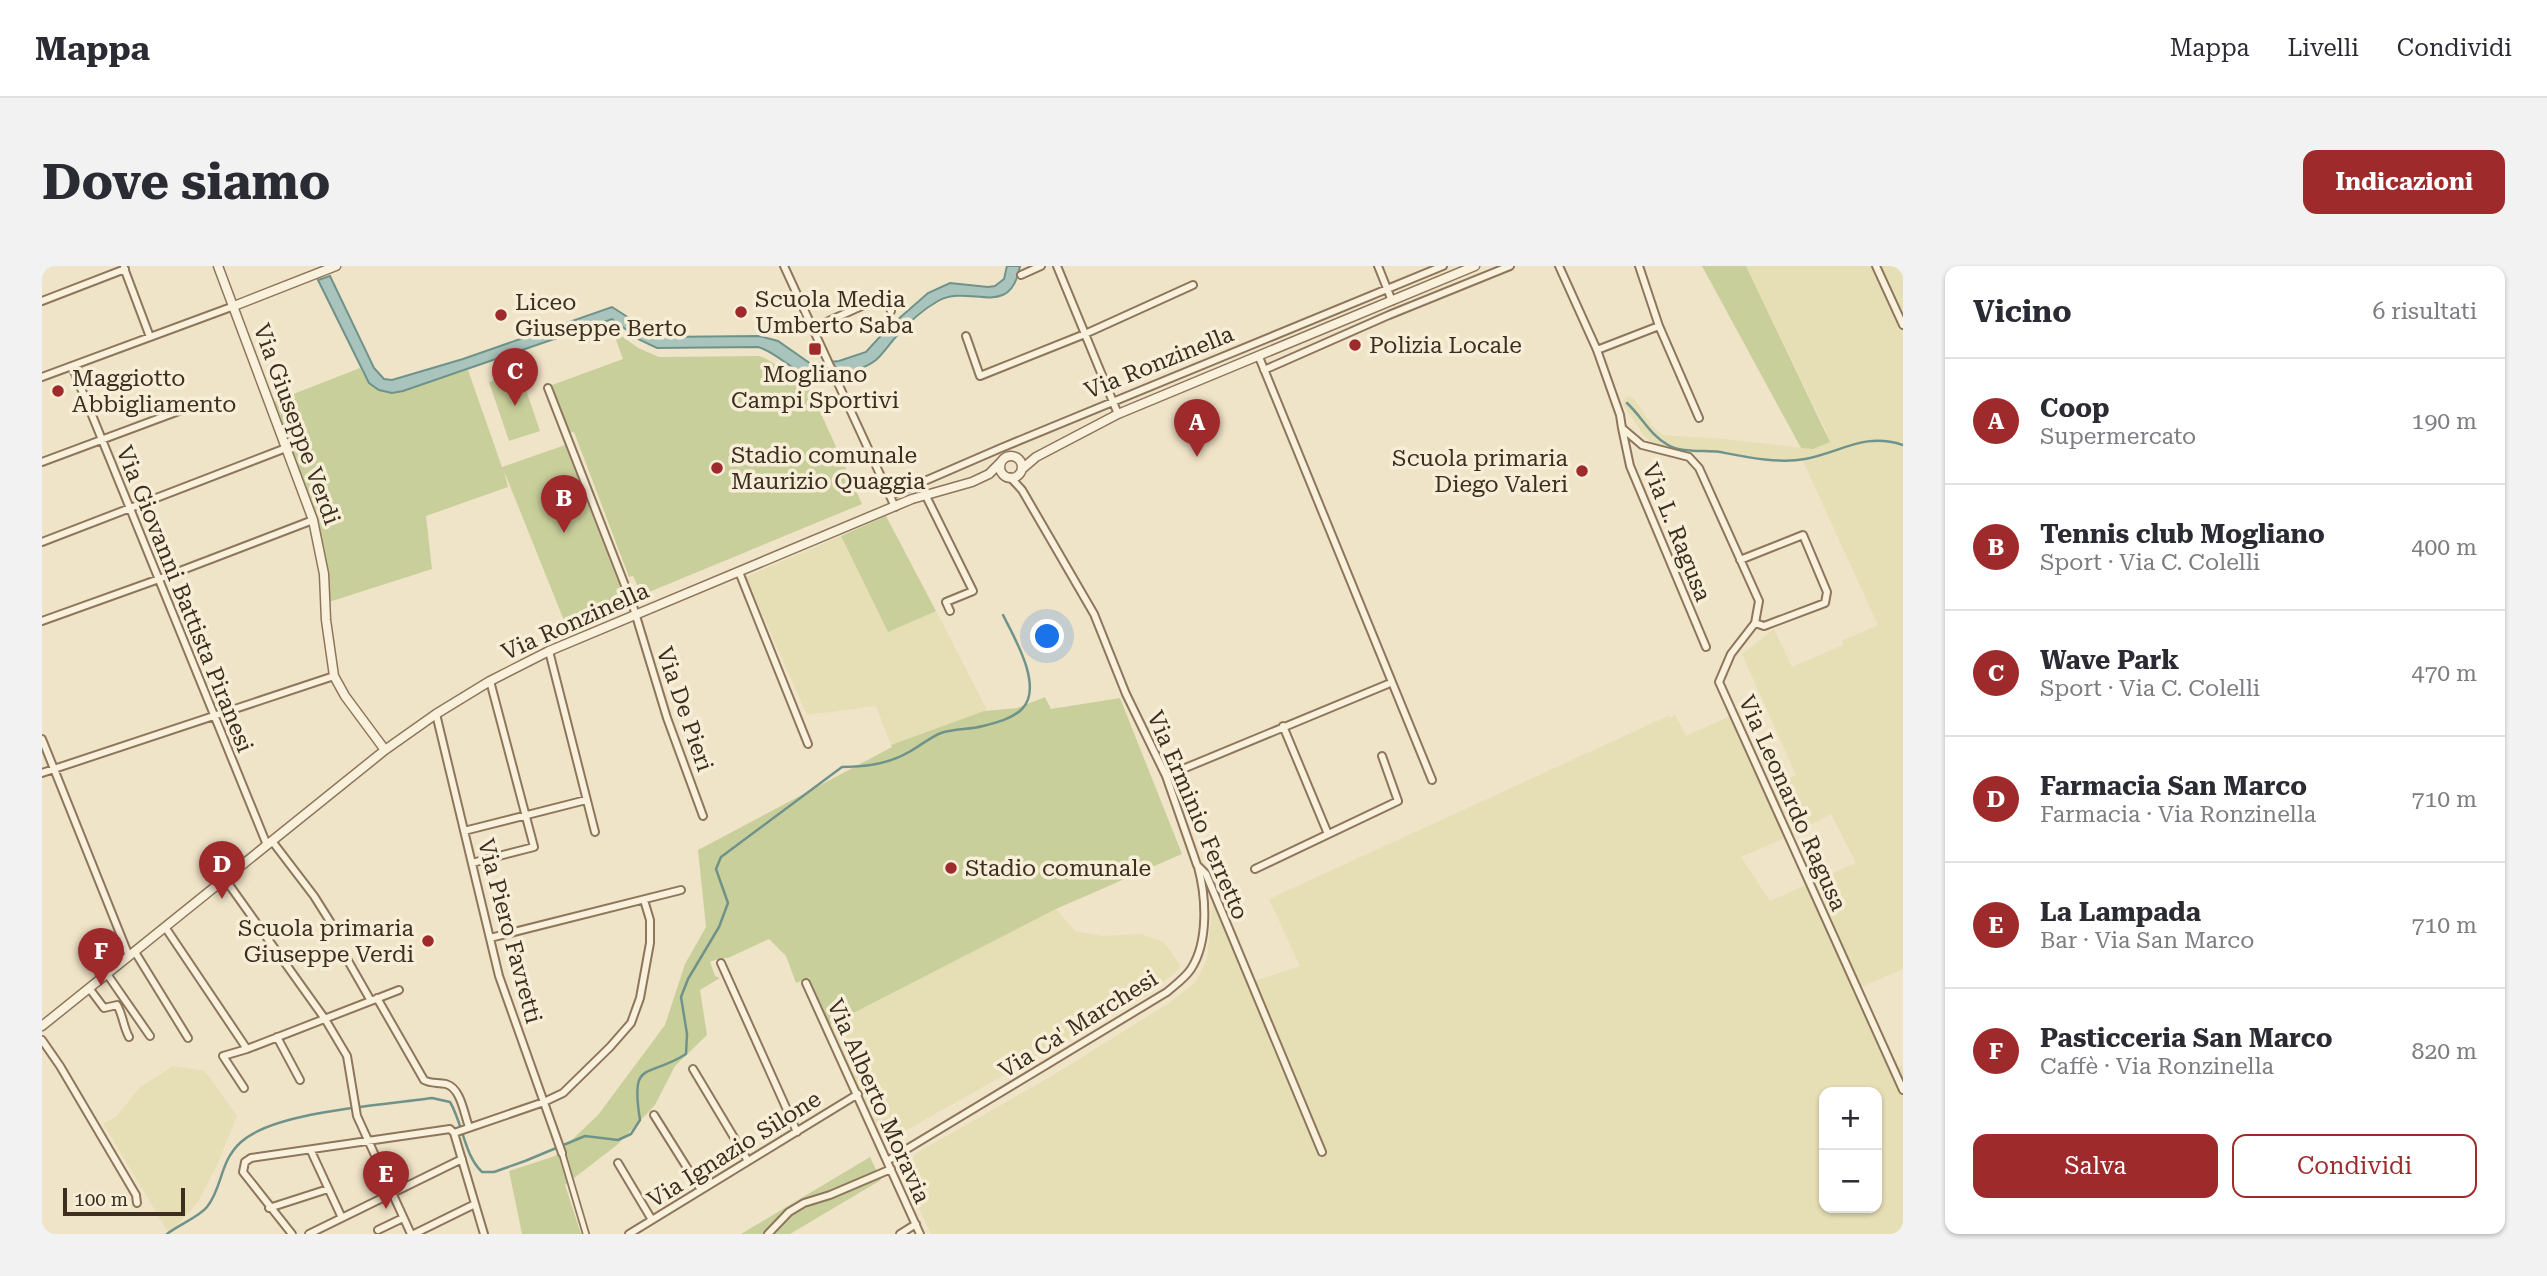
<!DOCTYPE html>
<html lang="it">
<meta charset="utf-8">
<style>
body{margin:0;font-family:"Roboto Serif",serif;background:#f2f2f3;color:#2b2b33}
.controls{position:absolute;right:21px;bottom:21px;display:grid;overflow:hidden;border-radius:14px;box-shadow:0 2px 5px #0004}
.controls button{width:63px;height:63px;display:grid;place-items:center;padding:0;border:0;border-bottom:2px solid #e1e1e2;background:#fff;color:#2b2b33;font:35px sans-serif}
.scale{position:absolute;left:21px;bottom:18px;width:122px;box-sizing:border-box;padding-left:7px;border:4px solid #3d2e20;border-top:0;font-size:19px;line-height:24px;white-space:nowrap;color:#3d2e20;-webkit-text-stroke:5px #f7eed8;paint-order:stroke}
.you{position:absolute;left:1006px;top:371px;width:24px;height:24px;margin:-18px;border:5px solid #fff;border-radius:50%;background:#1a73e8;box-shadow:0 0 0 10px #1a73e833}
.badge{display:grid;place-items:center;width:46px;height:46px;border-radius:50%;background:#9e2a2b;color:#fff;font-size:23px;font-weight:700}
.pin{position:absolute;translate:-50% -58px;filter:drop-shadow(0 2px 4px #0008)}
.pin::after{content:'';position:absolute;top:37px;width:24px;height:21px;background:inherit;clip-path:polygon(0 0,100% 0,50% 100%)}
.list{margin:0;padding:0;list-style:none}
h2{display:flex;justify-content:space-between;align-items:center;height:91px;margin:0;padding:0 28px;font-size:30px}
h2 small{font-size:23px;font-weight:400;color:#7c7c81}
.list li{display:grid;grid-template-columns:46px 1fr auto;gap:21px;align-items:center;box-sizing:border-box;height:126px;padding:0 28px;border-top:2px solid #e1e1e2}
.list b{display:block;font-size:26px;white-space:nowrap}
.list p{margin:0;font-size:23px;white-space:nowrap;color:#7c7c81}
.list em{font-size:23px;font-style:normal;color:#7c7c81}
.actions{display:flex;gap:14px;padding:21px 28px}
.actions a{flex:1;padding:16px 0;border:2px solid #9e2a2b;border-radius:14px;text-align:center;font-size:24px;color:#9e2a2b}
.actions .main{background:#9e2a2b;color:#fff}
.map{position:relative;flex:none;width:1861px;height:968px;overflow:hidden;border-radius:14px}
header{display:flex;align-items:center;gap:42px;box-sizing:border-box;height:98px;padding:0 35px;background:#fff;border-bottom:2px solid #e1e1e2}
header strong{font-size:33px}
nav{display:flex;gap:38px;margin-inline-start:auto;font-size:24px}
.intro{display:flex;align-items:center;justify-content:space-between;box-sizing:border-box;height:168px;padding:0 42px}
h1{margin:0;font-size:49px}
.button{padding:18px 32px;border-radius:14px;background:#9e2a2b;color:#fff;font-size:24px;font-weight:700}
main{display:flex;gap:42px;padding:0 42px}
aside{flex:1;background:#fff;border-radius:14px;box-shadow:0 2px 5px #0004}
.map>svg:first-child{display:block}
.farmland{fill:#e6deb5;fill-rule:evenodd}
.green{fill:#c9cf9b}
.water{fill:#a9c4bc;stroke:#6f938a;stroke-width:2}
.lines{fill:none;stroke-linecap:round;stroke-linejoin:round}
.stream{stroke:#6f938a;stroke-width:2.5}
.pedestrian-casing{stroke:#8d765c;stroke-width:8}
.minor-casing{stroke:#8d765c;stroke-width:10}
.tertiary-casing{stroke:#8d765c;stroke-width:11}
.pedestrian{stroke:#faf1dc;stroke-width:4.5}
.minor{stroke:#faf1dc;stroke-width:6}
.tertiary{stroke:#faf1dc;stroke-width:8}
.poi-dot{fill:#9e2a2b;stroke:#f7eed8;stroke-width:2.5}
.labels{text-anchor:middle;stroke-width:7;stroke-linejoin:round;paint-order:stroke}
.poi-label{font-size:23px;fill:#3d2e20;stroke:#f7eed8;text-anchor:start}
.street-label{font-size:23px;fill:#3d2e20;stroke:#f7eed8}
</style>
<header>
<strong>Mappa</strong>
<nav><a>Mappa</a><a>Livelli</a><a>Condividi</a></nav>
</header>
<div class="intro"><h1>Dove siamo</h1><a class="button">Indicazioni</a></div>
<main>
<div class="map">
<svg width="1861" height="968" viewBox="0 0 1861 968">
<rect width="100%" height="100%" fill="#f0e4c8"/>
<path class="farmland" d="M1704,0H1861V703L1810,725L1849,802L1861,800V968H889L861,909L873,888L1013,808L1127,737L1153,717L1165,693L1171,636L1169,624L1210,716L1258,700L1227,633L1626,450L1629,452L1633,448L1644,470L1695,447L1730,522L1754,509L1700,388L1732,363L1750,401L1801,379L1800,375L1836,359L1761,195L1616,182L1603,171L1581,139L1583,132L1587,130L1592,133L1613,163L1621,169L1682,173L1771,183L1785,167ZM1789,548L1814,597L1728,635L1699,591L1745,571ZM1782,826H1835V942H1782Z
M799,270L846,365L894,345L945,444L849,479L834,440L765,449L704,311Z
M1014,643L1033,665L1059,670L1099,668L1122,676L1138,699L1136,704L1108,727L847,874L841,873L788,759Z
M131,800L163,805L195,850L176,897L156,936L127,968L61,857L74,851L98,821Z"/>
<path class="green" d="M1660,0H1704L1788,176L1771,183L1759,182Z
M570,63L596,82L617,91L717,90C736,96 747,113 766,119L820,238L600,329L591,310L587,311L532,166L527,167L510,119L581,93Z
M318,102L321,108L350,127L426,104L460,201L523,179L583,334L523,357L462,205L466,221L384,250L390,303L287,336L276,253L231,136Z
M478,106L498,165L467,175L447,116Z
M844,250L894,345L846,366L799,270Z
M1003,431L1009,443L1078,432L1140,588L1014,643L788,759L767,712L754,717L744,690L727,673L686,692H678L668,696L673,710L678,712L658,724L665,769L633,800L613,839L575,879L523,919L539,968H480L467,905L513,890L556,849L623,759L643,698L664,661L656,584L850,481L849,479L942,445L975,442Z
M828,891L839,914L748,968H699Z"/>
<path class="water" d="M965,0H978C968,55 928,17 896,35C880,44 864,59 852,73C846,80 841,88 834,94C820,105 795,109 778,110C754,112 738,87 716,81L615,82L598,74L570,53L361,125L350,127L337,124L327,117L276,14L288,10L332,102L342,113L350,114L421,93L570,41L617,71L717,70L736,75L769,98L797,95L824,86L845,63L886,27L908,17L946,21L953,20L962,13Z"/>
<g class="lines">
<path class="stream" d="M1585,137C1600,151 1608,169 1626,179C1639,187 1663,184 1678,186C1704,191 1737,198 1763,193C1800,186 1822,166 1861,179
M125,968C136,959 157,951 165,941C181,921 177,896 199,876C233,845 343,839 390,832L408,836C421,858 422,889 440,906H452L483,895L543,870L576,874L589,868L598,854C588,792 605,813 644,788L645,768L639,731L646,713L677,661L686,637L674,603L679,591L800,501C823,501 847,498 867,486C878,480 887,472 899,467C913,462 926,464 941,460C953,457 970,453 980,443C1002,421 972,371 961,349"/>
<g class="pedestrian-casing">
<path id="pedestrian" d="M520,887L544,968"/>
</g>
<g class="minor-casing">
<path id="minor" d="M742,0L853,241
M1015,0L1076,148
M1336,0L1350,35
M1517,0L1555,84L1578,149L1580,162L1600,179L1647,191L1657,202L1717,335L1713,357L1689,388L1677,416L1861,824
M1597,0L1617,60L1657,152
M1834,0L1861,59
M82,2L108,71
M979,9L999,0
M0,35L83,3
M771,62L842,30L849,45
M924,70L938,110L1043,68L1151,19
M1555,84L1617,60
M1217,91L1390,514
M30,100L225,579
M1222,104L1347,49L1468,0
M0,111L192,40
M506,122L591,340L625,452L661,550
M1580,162L1588,200L1664,381
M0,196L161,136
M968,211L980,224L1052,348L1084,428L1124,510L1155,599L1164,608L1280,886
M883,228L931,325L904,336L908,345
M848,230L959,182L1401,0
M0,276L244,182
M1698,294L1761,269L1785,326L1783,337L1722,360L1713,357
M697,306L766,478
M0,355L117,313L271,254
M507,385L553,566
M394,448L457,710L520,887
M1241,460L1286,568
M0,473L87,690
M0,507L292,410
M1124,510L1346,418
M422,565L544,534
M230,575L272,630L289,657
M430,597L492,581L448,415
M1213,603L1356,535L1340,490
M183,613L283,753L305,790L315,850L369,968
M123,661L205,783L357,724
M448,672L639,624
M93,686L146,772
M305,693L329,735
M679,697L755,866
M65,708L108,770
M764,717L878,968
M47,722L62,742L75,739C81,749 81,760 87,771
M335,732L382,814C389,818 396,816 404,818C419,822 422,848 427,861
M235,771L258,814
M0,774L18,800L94,929L95,937
M651,803L706,895
M202,822L181,790L205,783
M612,849L659,924
M412,867L442,968
M269,885L300,952
M845,895L1125,726C1133,719 1143,712 1149,703C1167,675 1164,630 1156,601
M576,897L610,954
M227,942L286,923
M336,964L361,952
M250,968L201,906L203,896L209,892L408,863L412,867L502,836L521,827L568,781L589,757L598,732L608,677V654L602,634
M267,968L420,893
M372,968L433,938
M587,968L816,828
M726,968L747,946L762,937L788,929L849,903
M858,968L874,958"/>
</g>
<g class="tertiary-casing">
<path id="tertiary" d="M176,0L271,254L282,308L284,354L292,410L303,430L343,484
M192,40L294,0
M958 201a11 11 0 1 1 22 0a11 11 0 1 1-22 0Z
M980,203L994,191L1076,148L1433,0
M0,760L343,484L394,448L448,415L507,385L870,233L930,216L947,208L959,196"/>
</g>
<use href="#pedestrian" class="pedestrian"/>
<use href="#minor" class="minor"/>
<use href="#tertiary" class="tertiary"/>
</g>
<g class="poi-dot">
<circle cx="699" cy="46" r="7"/>
<circle cx="459" cy="49" r="7"/>
<circle cx="1313" cy="79" r="7"/>
<rect x="766" y="76" width="14" height="14" rx="3.5"/>
<circle cx="16" cy="125" r="7"/>
<circle cx="675" cy="202" r="7"/>
<circle cx="1540" cy="205" r="7"/>
<circle cx="909" cy="602" r="7"/>
<circle cx="386" cy="675" r="7"/>
</g>
<g class="labels">
<g class="poi-label">
<text x="713" y="41">Scuola Media<tspan x="713" dy="26">Umberto Saba</tspan></text>
<text x="473" y="44">Liceo<tspan x="473" dy="26">Giuseppe Berto</tspan></text>
<text x="1327" y="87">Polizia Locale</text>
<text x="773" y="116" text-anchor="middle">Mogliano<tspan x="773" dy="26">Campi Sportivi</tspan></text>
<text x="30" y="120">Maggiotto<tspan x="30" dy="26">Abbigliamento</tspan></text>
<text x="689" y="197">Stadio comunale<tspan x="689" dy="26">Maurizio Quaggia</tspan></text>
<text x="1526" y="200" text-anchor="end">Scuola primaria<tspan x="1526" dy="26">Diego Valeri</tspan></text>
<text x="923" y="610">Stadio comunale</text>
<text x="372" y="670" text-anchor="end">Scuola primaria<tspan x="372" dy="26">Giuseppe Verdi</tspan></text>
</g>
<g class="street-label">
<text transform="translate(1117 96) rotate(-22)" y="8">Via Ronzinella</text>
<text transform="translate(255 158) rotate(70)" y="8">Via Giuseppe Verdi</text>
<text transform="translate(1635 266) rotate(68)" y="8">Via L. Ragusa</text>
<text transform="translate(143 333) rotate(68)" y="8">Via Giovanni Battista Piranesi</text>
<text transform="translate(533 355) rotate(-24)" y="8">Via Ronzinella</text>
<text transform="translate(643 443) rotate(71)" y="8">Via De Pieri</text>
<text transform="translate(1751 537) rotate(66)" y="8">Via Leonardo Ragusa</text>
<text transform="translate(1156 549) rotate(67)" y="8">Via Erminio Ferretto</text>
<text transform="translate(468 665) rotate(75)" y="8">Via Piero Favretti</text>
<text transform="translate(1036 758) rotate(-32)" y="8">Via Ca' Marchesi</text>
<text transform="translate(837 835) rotate(66)" y="8">Via Alberto Moravia</text>
<text transform="translate(692 883) rotate(-32)" y="8">Via Ignazio Silone</text>
</g>
</g>
</svg>
<div class="controls">
<button>+</button>
<button>−</button>
</div>
<div class="scale">100 m</div>
<div class="you"></div>
<div class="pin badge" style="left:1155px;top:191px">A</div>
<div class="pin badge" style="left:522px;top:267px">B</div>
<div class="pin badge" style="left:473px;top:140px">C</div>
<div class="pin badge" style="left:180px;top:633px">D</div>
<div class="pin badge" style="left:344px;top:943px">E</div>
<div class="pin badge" style="left:59px;top:720px">F</div>
</div>
<aside>
<h2>Vicino<small>6 risultati</small></h2>
<ul class="list">
<li><span class="badge">A</span><div><b>Coop</b><p>Supermercato</p></div><em>190 m</em></li>
<li><span class="badge">B</span><div><b>Tennis club Mogliano</b><p>Sport · Via C. Colelli</p></div><em>400 m</em></li>
<li><span class="badge">C</span><div><b>Wave Park</b><p>Sport · Via C. Colelli</p></div><em>470 m</em></li>
<li><span class="badge">D</span><div><b>Farmacia San Marco</b><p>Farmacia · Via Ronzinella</p></div><em>710 m</em></li>
<li><span class="badge">E</span><div><b>La Lampada</b><p>Bar · Via San Marco</p></div><em>710 m</em></li>
<li><span class="badge">F</span><div><b>Pasticceria San Marco</b><p>Caffè · Via Ronzinella</p></div><em>820 m</em></li>
</ul>
<div class="actions"><a class="main">Salva</a><a>Condividi</a></div>
</aside>
</main>
